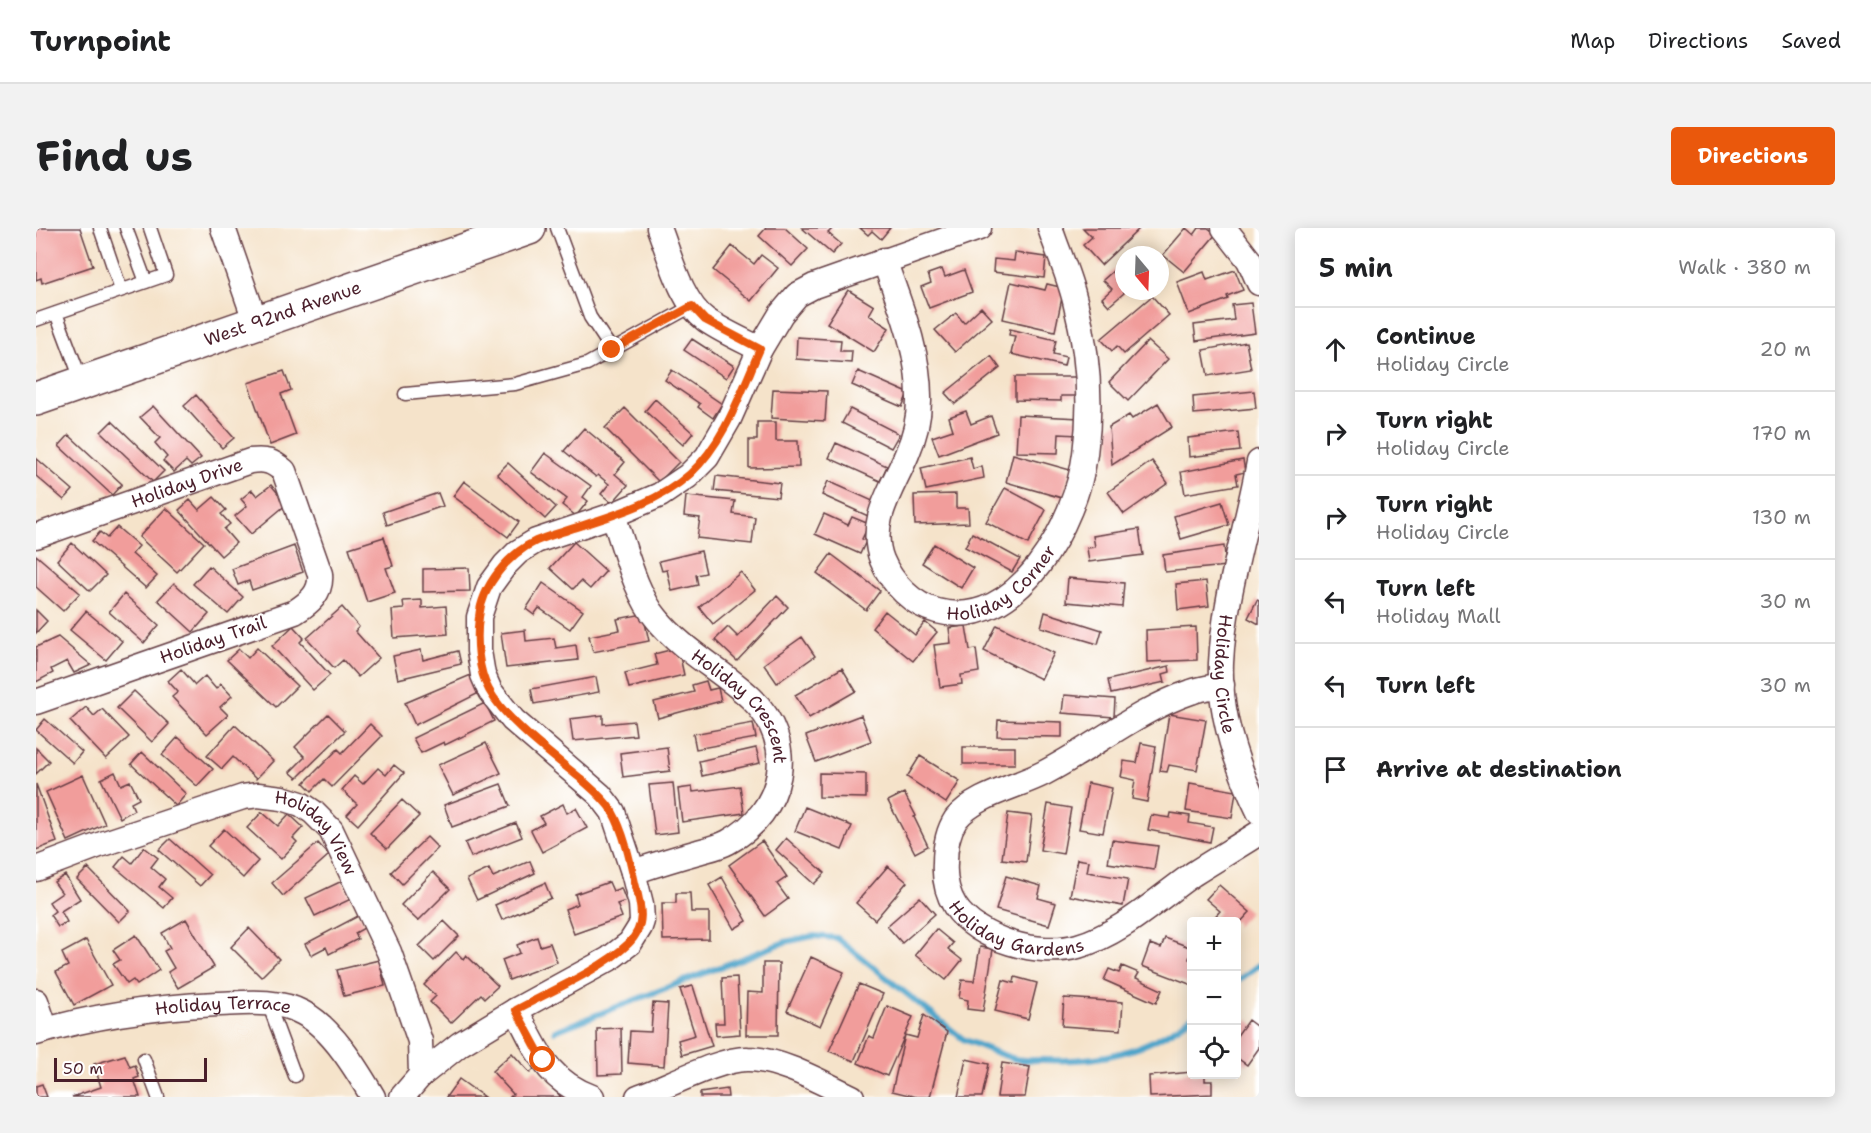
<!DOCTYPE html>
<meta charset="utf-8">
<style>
body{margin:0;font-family:"Shantell Sans",sans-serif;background:#f2f2f2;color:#202124}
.controls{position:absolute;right:18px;bottom:18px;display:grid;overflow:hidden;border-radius:6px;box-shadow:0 3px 15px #0003}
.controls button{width:54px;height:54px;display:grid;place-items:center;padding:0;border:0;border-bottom:2px solid #e0e0e0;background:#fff;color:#202124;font:30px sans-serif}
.compass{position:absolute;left:1079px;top:18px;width:54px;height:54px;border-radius:50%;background:#fff;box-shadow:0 3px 15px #0003;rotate:161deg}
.scale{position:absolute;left:18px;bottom:15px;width:153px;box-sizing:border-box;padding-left:6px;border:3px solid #4a1f2b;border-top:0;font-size:16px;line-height:21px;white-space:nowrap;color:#4a1f2b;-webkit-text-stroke:4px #fff;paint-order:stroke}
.stop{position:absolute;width:18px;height:18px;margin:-14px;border:4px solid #ea580c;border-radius:50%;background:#fff}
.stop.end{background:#ea580c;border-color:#fff;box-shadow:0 2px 6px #0008}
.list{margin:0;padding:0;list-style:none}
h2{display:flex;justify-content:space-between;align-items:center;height:78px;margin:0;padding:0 24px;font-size:26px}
h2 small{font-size:20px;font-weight:400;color:#757577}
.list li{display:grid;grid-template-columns:39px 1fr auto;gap:18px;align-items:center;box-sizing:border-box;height:84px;padding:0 24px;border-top:2px solid #e0e0e0}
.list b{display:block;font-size:22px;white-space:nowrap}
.list p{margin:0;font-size:20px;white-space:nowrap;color:#757577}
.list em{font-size:20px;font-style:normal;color:#757577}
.icon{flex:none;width:33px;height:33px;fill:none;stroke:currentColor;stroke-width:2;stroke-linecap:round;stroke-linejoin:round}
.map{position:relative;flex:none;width:1223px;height:869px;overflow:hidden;border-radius:6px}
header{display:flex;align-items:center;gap:36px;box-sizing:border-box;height:84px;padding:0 30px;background:#fff;border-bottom:2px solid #e0e0e0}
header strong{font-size:28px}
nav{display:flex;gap:33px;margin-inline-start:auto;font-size:21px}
.intro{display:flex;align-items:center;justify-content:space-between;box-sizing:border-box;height:144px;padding:0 36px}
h1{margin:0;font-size:42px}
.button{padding:15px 27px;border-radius:6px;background:#ea580c;color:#fff;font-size:21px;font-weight:700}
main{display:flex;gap:36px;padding:0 36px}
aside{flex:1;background:#fff;border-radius:6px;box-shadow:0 3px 15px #0003}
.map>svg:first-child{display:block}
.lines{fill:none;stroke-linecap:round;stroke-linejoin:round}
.stream{stroke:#4da4ca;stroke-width:6}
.building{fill:#f19d9b}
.lane-casing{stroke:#643c43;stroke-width:15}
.street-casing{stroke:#643c43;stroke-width:27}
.primary-casing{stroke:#643c43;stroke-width:36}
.lane{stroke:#fff;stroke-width:12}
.street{stroke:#fff;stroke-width:24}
.primary{stroke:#fff;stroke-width:33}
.route{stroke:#ea580c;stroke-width:8}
.labels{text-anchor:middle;stroke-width:4.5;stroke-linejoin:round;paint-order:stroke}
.street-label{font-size:18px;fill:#4a1f2b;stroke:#fff}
</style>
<header>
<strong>Turnpoint</strong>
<nav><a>Map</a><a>Directions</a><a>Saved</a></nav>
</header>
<div class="intro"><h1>Find us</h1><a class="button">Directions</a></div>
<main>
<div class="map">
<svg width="1223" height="869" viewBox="0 0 1223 869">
<rect width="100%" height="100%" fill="#fff"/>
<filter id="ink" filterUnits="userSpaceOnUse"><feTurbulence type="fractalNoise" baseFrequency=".0167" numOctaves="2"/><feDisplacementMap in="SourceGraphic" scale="12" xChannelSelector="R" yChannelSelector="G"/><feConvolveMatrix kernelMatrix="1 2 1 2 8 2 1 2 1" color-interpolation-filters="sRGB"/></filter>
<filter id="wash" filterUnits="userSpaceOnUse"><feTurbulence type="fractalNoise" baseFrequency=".008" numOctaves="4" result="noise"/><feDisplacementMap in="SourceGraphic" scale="24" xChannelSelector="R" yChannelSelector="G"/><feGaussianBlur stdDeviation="1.35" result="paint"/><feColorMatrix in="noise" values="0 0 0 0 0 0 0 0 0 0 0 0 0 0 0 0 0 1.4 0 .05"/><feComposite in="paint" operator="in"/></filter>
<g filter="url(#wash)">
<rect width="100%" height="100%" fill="#f5e3ca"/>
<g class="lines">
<path class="stream" d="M1200,754L1223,737
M519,803L749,714L777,708L801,710L927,811C944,818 961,826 979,831C988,833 998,832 1007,832C1065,835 1109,824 1156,789"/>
</g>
<g id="blocks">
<path class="building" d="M5,0H44L57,38L6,55L5,50L0,52V2Z
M730,0H749L772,21L756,38L723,8Z
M766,0H797L792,5L805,16L796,26Z
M824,0H854L845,11L836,3L832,7Z
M1047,0H1104L1065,37L1047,17L1056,9Z
M1150,0L1158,7L1163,0H1172L1180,6L1148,44L1127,27Z
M696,18L718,36L725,27L742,40L715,73L677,42Z
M979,25L1010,29L1008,50L957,44L958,31L978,33Z
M1087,34L1088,65L1073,78L1066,70L1076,61L1067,52Z
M906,41L909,49L928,42L936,64L893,80L885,59L895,55L892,46Z
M1199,42L1207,62L1191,68L1192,71L1153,86L1141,54L1168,44L1171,52Z
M975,54L1009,62L1011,56L1028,60L1019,103L967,91Z
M812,62L838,78L833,87L853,100L838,124L791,95Z
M1116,68L1133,87L1088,126L1081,118L1076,123L1065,111Z
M1215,75L1219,105L1160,113L1158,97L1198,92L1196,77Z
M945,79L956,91L919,124L899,102L920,85L928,95Z
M974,101L1020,112L1017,126L1030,129L1028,138L975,126L979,108L973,107Z
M761,109L805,112L804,123H816L815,135L760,131Z
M656,111L698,138L690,150L648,122Z
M1112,113L1132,131L1092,173L1073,154Z
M1210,114L1215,141L1172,148L1167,122Z
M955,128L964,140L919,176L909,165Z
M636,142L686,176L677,190L662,179L664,176L629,152Z
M248,143L255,162L245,166L260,207L234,217L212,155Z
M822,143L872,165L866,179L816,157Z
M979,149H1041V168H1025V173L979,172Z
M737,161L791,163L789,193L735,190Z
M1218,163L1220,180L1158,186L1157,169Z
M160,167L198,210L186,220L148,178Z
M619,171L657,205L647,217L609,183Z
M1122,175L1136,199L1076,237L1073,199L1093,187L1096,191Z
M117,178L165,230L155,238L150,233L138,244L127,233L131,229L119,215L124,210L104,189Z
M589,180L643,234L623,254L569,200Z
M814,181L863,206L855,220L806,195Z
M930,183L935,196L955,188L961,205L903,227L896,209L917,202L913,189Z
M982,187L1044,190L1043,207L1023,206L1022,225L980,224Z
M76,193L128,243L117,254L65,204Z
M721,194H740V213H762L763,239L713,240V212H721Z
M548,200L589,234L579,246L592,257L576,275L565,266L573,256L562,247L560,249L528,223Z
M1202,204L1204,223L1153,229L1152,210Z
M33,207L86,256L76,267L23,218Z
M800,215L851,238L844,253L793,230Z
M509,225L555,258L547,269L552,273L540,288L526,277L531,271L495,244Z
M977,226L1034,242L1026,270L970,254Z
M934,229L937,241L946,238L948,250L890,262L885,240Z
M0,230L37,262L28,272L0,248Z
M1207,232L1209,244L1200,246L1202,257L1149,266L1145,244Z
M1116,233L1132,255L1088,286L1072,264Z
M472,235L520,279L509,291L461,246Z
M680,248L744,255L742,269L678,263Z
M428,253L483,294L472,309L417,268Z
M792,253L839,274L832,288L786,267Z
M235,257L251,276L215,306L199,288L211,278L205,271L216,262L221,268Z
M969,260L1010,282L992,316L950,294Z
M402,265L407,278L351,297L347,284Z
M920,266V280H932L933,295L879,297L878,267Z
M650,268L699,273L697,286L719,289L716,316L661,310L664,290L648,288Z
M178,269L190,282L185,286L194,296L188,301L200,315L185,328L143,282L154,272L163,282Z
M1186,274L1193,297L1145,311L1138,288Z
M130,280L168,315L141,344L103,309Z
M788,286L812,297L816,289L833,296L826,311L830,313L824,326L779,306Z
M81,299L103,318L96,326L121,348L110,360L56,313L64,304L71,310Z
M1103,301L1107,327L1053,334L1051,320L1059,319L1057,308Z
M936,305L984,331L976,344L929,319Z
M348,309L357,338L350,340L359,365L331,374L313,320Z
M538,314L570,343L554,361L545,353L537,361L514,340Z
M36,315L70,347L54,363L21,332Z
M898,316L937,340L925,360L886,335Z
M258,318L267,344L216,362L213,353L202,357L196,341Z
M1188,318L1190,338L1129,344L1127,327Z
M665,323L670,345L660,347L662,357L636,363L631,342L626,343L623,333Z
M795,326L844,363L830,382L781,345Z
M0,327L44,365L27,383L0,359Z
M173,338L207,369L192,386L157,356Z
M433,340L434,363L387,364V341Z
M705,344L719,362L677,396L663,379Z
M1032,350L1088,355L1086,379L1030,374Z
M1170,353L1173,378L1142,382L1140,356Z
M138,355L173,386L157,404L122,372Z
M507,355L547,383L534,401L503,380L498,387L490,381Z
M88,366L123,397L108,415L73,384Z
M741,368L752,379L701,433L679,412L692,399L702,409Z
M386,372V380L410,378L412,406L358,410L356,382L368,381L367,373Z
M1221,372L1223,373V396L1212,390Z
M306,379L323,399L319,403L343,430L322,449L307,432L298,440L271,410Z
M0,382L11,393L0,405Z
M50,383L86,413L70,432L34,402Z
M849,383L879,407L889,394L901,404L877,433L836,400Z
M1009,384L1066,402L1062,416L1005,399Z
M607,386L613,413L557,424L553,408L584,402L581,391Z
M961,397L1018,425L1005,451L948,423Z
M257,398L268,410L264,414L294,447L277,462L236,418Z
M930,398L934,422L940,421L943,444L925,447L926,456L904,459L898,417L915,415L913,400Z
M1160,399L1161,432L1111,434L1110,402Z
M489,402L490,413L518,410L520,420L540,417L542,432L470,440L465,405Z
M22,409L55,437L38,445L31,433L15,441L17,445L0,454V419Z
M766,409L779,428L741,455L728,436Z
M221,420L261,458L240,479L191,432L203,421L212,430Z
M642,420L648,447L593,460L589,445L621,437L618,426Z
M385,422L387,432L422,423L425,436L362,451L357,428Z
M1133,438L1134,444L1127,446L1129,454L1075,466L1072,452Z
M806,440L820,463L773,490L759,467Z
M145,441L159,457L169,448L180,461L185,456L196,468L184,479L192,487L171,506L136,469L142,464L132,453Z
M435,447L443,465L379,497L369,475Z
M560,449L563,464L498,476L495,461Z
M670,453L673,462L682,460L685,473L622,490L618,474L658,464L656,457Z
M98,463L133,496L116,514L81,480Z
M1028,467L1079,471L1078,489L1026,485Z
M449,475L458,493L409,517L408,514L385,525L377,510Z
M50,479L58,488L66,481L93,509L70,531L34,493Z
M292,486L309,503L261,550L254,544L269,529L259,519Z
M1133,486L1170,492L1161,542L1133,537L1131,544L1124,543Z
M567,487V496L598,493L600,507L537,513L534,491Z
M825,487L835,513L780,534L770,508Z
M9,491L46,524L37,535L0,502Z
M962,492L1026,494V509L961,508Z
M717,495L720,510L660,521L657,506Z
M334,496L346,508L296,559L288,551L276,563L268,555L302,521L306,525Z
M199,497L237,533L220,551L197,529L186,541L171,528Z
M142,509L177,541L161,558L126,527Z
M450,515L465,545L417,567L402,537Z
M1105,515L1120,518L1111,574L1096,571L1099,552L1085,549L1088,533L1101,535Z
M631,519L634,543L587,549L584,525Z
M927,519H979V536H927Z
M0,520L13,533L0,546Z
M720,520L724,535L666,548L663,533Z
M106,524L150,566L140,578L95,536Z
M884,528L924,553L910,575L871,549Z
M358,537L368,545L322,597L311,587L321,576L306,562L318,548L327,556L342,540L350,547Z
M79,544L85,557L94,553L103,571L95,575L98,582L84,590L65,551Z
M783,545L830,546V570L783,569Z
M47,547L69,596L32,613L10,564Z
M637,555L642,604L619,607L613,557Z
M1052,555L1076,560L1067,605L1043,601Z
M1154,555L1200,563L1196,590L1150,583Z
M0,556L21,614L0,622Z
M465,556L474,578L416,599L408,577Z
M704,558L708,585L646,594L642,561L656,559L657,564Z
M868,565L880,588L878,589L892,618L879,625L852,573Z
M366,572L383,588L351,621L334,605Z
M527,576L531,585L540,580L551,600L506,624L495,602L508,595L504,588Z
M1012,576L1035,580L1027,626L1004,622Z
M769,579L816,598L806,622L759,603Z
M226,584L242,598L253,586L267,599L257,610L261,614L245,631L211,600Z
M972,585L996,588L990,634L966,631Z
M1135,585L1154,588L1153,595L1177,599L1174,614L1112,602L1115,587L1134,590Z
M480,595L486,609L435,629L429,615Z
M188,601L222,633L207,650L172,618Z
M391,609L402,620L366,656L355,644Z
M750,610L789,645L778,656L740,622Z
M134,611L174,647L164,658L123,622Z
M1076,612L1122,618L1118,642L1072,635Z
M726,613L751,649L741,656L752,671L729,688L693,637Z
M282,615L293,627L247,668L236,655Z
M108,619L122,630L115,639L129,651L123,659L136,670L128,680L79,639L88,628L96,635Z
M1041,631L1053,633L1051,644L1092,651L1087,678L1034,668Z
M494,633L499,645L441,672L431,651L453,641L457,649Z
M852,638L871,654L839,692L820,675Z
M52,640L94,683L83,694L41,651Z
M397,644L414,661L382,693L365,677Z
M29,647L44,671L25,683L31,694L22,699L14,687L19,683L13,674L26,665L18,654Z
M970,648L1005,658L1002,670L1020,675L1013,697L960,682Z
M686,649L711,693L698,701L673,657Z
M306,653L315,671L279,688L270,670Z
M573,654L577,663L585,660L590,673L581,676L586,689L538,706L529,681L542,676L539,666Z
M509,655L515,670L466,692L459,677Z
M1183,657L1214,684L1200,699V694H1174L1184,683L1170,671Z
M640,665H654L655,684H673V711L627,712L626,675H640Z
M884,669L899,686L866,715L851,698Z
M324,687L330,699L319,705L322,711L293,726L290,719L275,727L269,716Z
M150,691L178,739L142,760L132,744L138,740L128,723L134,720L126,705Z
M408,693L423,708L398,733L383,718Z
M213,700L243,731L225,749L195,719Z
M900,701L917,715L912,721L926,732L910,752L879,727Z
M100,707L123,742L101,757L97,752L91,756L77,736L84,732L77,722Z
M501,709L504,718L514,715L521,734L473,752L466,732L484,725L481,717Z
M1129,710L1156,720L1153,731L1156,732V757L1106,738L1114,716L1125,720Z
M50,712L75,757L38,777L20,744L32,738L26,725Z
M944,719L957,721L947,783L931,781L932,772L923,770L926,752L938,753Z
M420,724L427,731L430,727L462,758L449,770L445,766L415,795L394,774L400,768L388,757Z
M775,729L808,744L784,798L751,783Z
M343,732L349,758L308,768L301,742Z
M727,735H743L742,807H710L711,764L727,765Z
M1086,738L1103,745L1100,750L1126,762L1120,775L1068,752L1073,741L1083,745Z
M701,749L704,806L680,808L679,795H688L686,750Z
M979,749L1001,755L992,791L959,783L967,752L978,755Z
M823,756L847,766L818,833L793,823Z
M657,758L676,818L646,827L642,812L659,807L644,761Z
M1028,770L1087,774L1085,802L1026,798Z
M617,775L632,776L628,838L592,835L594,803L615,804Z
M851,778L877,789L851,848L822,835L833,808L838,810Z
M888,787L911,804L894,869H881L856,863L869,807L881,810Z
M1212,792L1220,798L1223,794V820L1211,837L1200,829V809Z
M585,800L586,846L562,847L561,801Z
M476,825L494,845L499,840L525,869H474L477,866L456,843Z
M89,827L94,839L99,837L103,849L98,851L104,869H36L65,859L58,836Z
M930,831L953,836L946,869H922Z
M966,835L994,839L989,869H961Z
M1156,844V846H1169V853H1176V866L1114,869L1113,848Z
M423,851L448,869H410Z
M6,856L11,869H0V858Z
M691,861L692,869H664V865Z"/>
</g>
</g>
<g filter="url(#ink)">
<use href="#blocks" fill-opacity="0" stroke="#643c43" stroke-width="1.5"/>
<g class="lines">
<g class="lane-casing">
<path id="lane" d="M64,0L85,62
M90,0L110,54
M521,0L554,89L576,122
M20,85L46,154
M0,92L130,47L114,0
M369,166L479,156L551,136L656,78
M232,775L259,848
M108,831L122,869"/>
</g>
<g class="street-casing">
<g id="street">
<path d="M187,0L220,95"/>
<path d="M623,0C634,28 645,74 670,92C686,103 706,112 724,121"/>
<path d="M1188,0L1213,32L1223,55"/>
<path id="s1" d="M848,32C864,77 884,124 883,173C883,190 878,210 871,226C857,260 831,294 846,332C856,356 877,377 901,383C982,405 1041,292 1049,226C1056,175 1052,123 1039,73C1033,48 1022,24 1014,0"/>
<path id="s2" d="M1223,234C1211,300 1188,368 1185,435C1183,485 1201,539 1223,584"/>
<path id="s3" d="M577,287C589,320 599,365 621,391C647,423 685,442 715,470C763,516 748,584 692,614C683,619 672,621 662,624C640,630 618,637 597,644"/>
<path id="s4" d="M0,308L214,233C230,231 236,233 248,243L284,346C286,365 273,375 259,384L0,474"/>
<path id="s5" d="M1186,457C1176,459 1165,460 1155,464C1102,482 1058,519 1008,545C981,559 939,567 920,591C912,603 909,620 909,635C908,650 911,665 919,678C941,712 1004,729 1042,718C1085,706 1121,671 1157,646C1179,632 1201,619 1223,605"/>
<path id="s6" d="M0,641L66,616L207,569L222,567L246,570L265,576L277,584L295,602L353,724L384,813L385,847"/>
<path d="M0,773L10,802"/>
<path d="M480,782C502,823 509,851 556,869"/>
<path id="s7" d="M0,805C59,787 120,779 181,776C210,775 241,771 267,785C296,800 321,842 337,869"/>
<path d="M366,869L385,847L424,816L480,782L573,731L594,715L604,699L606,693L605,676L597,644L577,584L564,567L477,492L454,463L447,447L443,423V389L453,359L469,337L482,324L500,313L577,287L624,267L652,248L671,229L693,191L724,121L745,86L761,67L778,58L943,0"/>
<path d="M602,869C631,859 684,830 712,831C745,831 786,855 816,869"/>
</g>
</g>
<g class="primary-casing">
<g id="primary">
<path id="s8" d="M0,171L493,0"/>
</g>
</g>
<use href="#lane" class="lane"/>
<use href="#street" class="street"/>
<use href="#primary" class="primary"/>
</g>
</g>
<g class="lines" filter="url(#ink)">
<path class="route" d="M507,832L480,782C513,764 566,741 592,716C611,698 605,677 599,655C594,632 588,604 576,583C568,570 555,560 544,550C516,527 470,493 453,462C442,442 440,412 443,389C446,358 472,326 500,313C511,308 524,305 535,301C575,288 622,275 654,246C689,214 705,164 724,121L669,92L656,78L576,122"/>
</g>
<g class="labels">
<g class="street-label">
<text dy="6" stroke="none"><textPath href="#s8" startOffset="261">West 92nd Avenue</textPath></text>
<text dy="6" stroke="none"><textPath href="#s4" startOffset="160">Holiday Drive</textPath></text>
<text dy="6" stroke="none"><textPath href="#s1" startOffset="466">Holiday Corner</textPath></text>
<text transform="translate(177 412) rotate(-19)" y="6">Holiday Trail</text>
<text dy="6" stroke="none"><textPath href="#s2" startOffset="216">Holiday Circle</textPath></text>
<text dy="6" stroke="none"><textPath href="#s3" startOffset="237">Holiday Crescent</textPath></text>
<text dy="6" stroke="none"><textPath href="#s6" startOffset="309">Holiday View</textPath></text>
<text dy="6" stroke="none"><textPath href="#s5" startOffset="460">Holiday Gardens</textPath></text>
<text dy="6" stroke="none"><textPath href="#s7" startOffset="190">Holiday Terrace</textPath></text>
</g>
</g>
</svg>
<div class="controls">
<button>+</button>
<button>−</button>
<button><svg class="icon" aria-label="locate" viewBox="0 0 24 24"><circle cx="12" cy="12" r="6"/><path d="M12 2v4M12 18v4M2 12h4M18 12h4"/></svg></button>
</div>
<svg class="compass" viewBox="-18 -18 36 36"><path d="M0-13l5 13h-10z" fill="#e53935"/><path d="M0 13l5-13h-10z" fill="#757577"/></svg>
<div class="scale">50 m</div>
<div class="stop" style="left:507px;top:832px"></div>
<div class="stop end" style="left:576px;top:122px"></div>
</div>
<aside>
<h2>5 min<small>Walk · 380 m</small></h2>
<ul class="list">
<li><svg class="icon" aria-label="ahead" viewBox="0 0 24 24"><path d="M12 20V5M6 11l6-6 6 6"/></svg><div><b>Continue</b><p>Holiday Circle</p></div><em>20 m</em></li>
<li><svg class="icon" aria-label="right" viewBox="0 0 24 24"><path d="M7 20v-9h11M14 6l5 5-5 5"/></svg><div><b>Turn right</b><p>Holiday Circle</p></div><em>170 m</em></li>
<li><svg class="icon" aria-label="right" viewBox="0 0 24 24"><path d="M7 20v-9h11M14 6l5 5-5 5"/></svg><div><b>Turn right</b><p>Holiday Circle</p></div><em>130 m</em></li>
<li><svg class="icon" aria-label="left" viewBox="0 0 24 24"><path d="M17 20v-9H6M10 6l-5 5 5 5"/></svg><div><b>Turn left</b><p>Holiday Mall</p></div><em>30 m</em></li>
<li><svg class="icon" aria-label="left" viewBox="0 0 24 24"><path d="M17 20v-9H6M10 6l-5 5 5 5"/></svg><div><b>Turn left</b></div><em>30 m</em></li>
<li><svg class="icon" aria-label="arrive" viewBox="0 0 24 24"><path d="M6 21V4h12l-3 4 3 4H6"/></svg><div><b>Arrive at destination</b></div></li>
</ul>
</aside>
</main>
